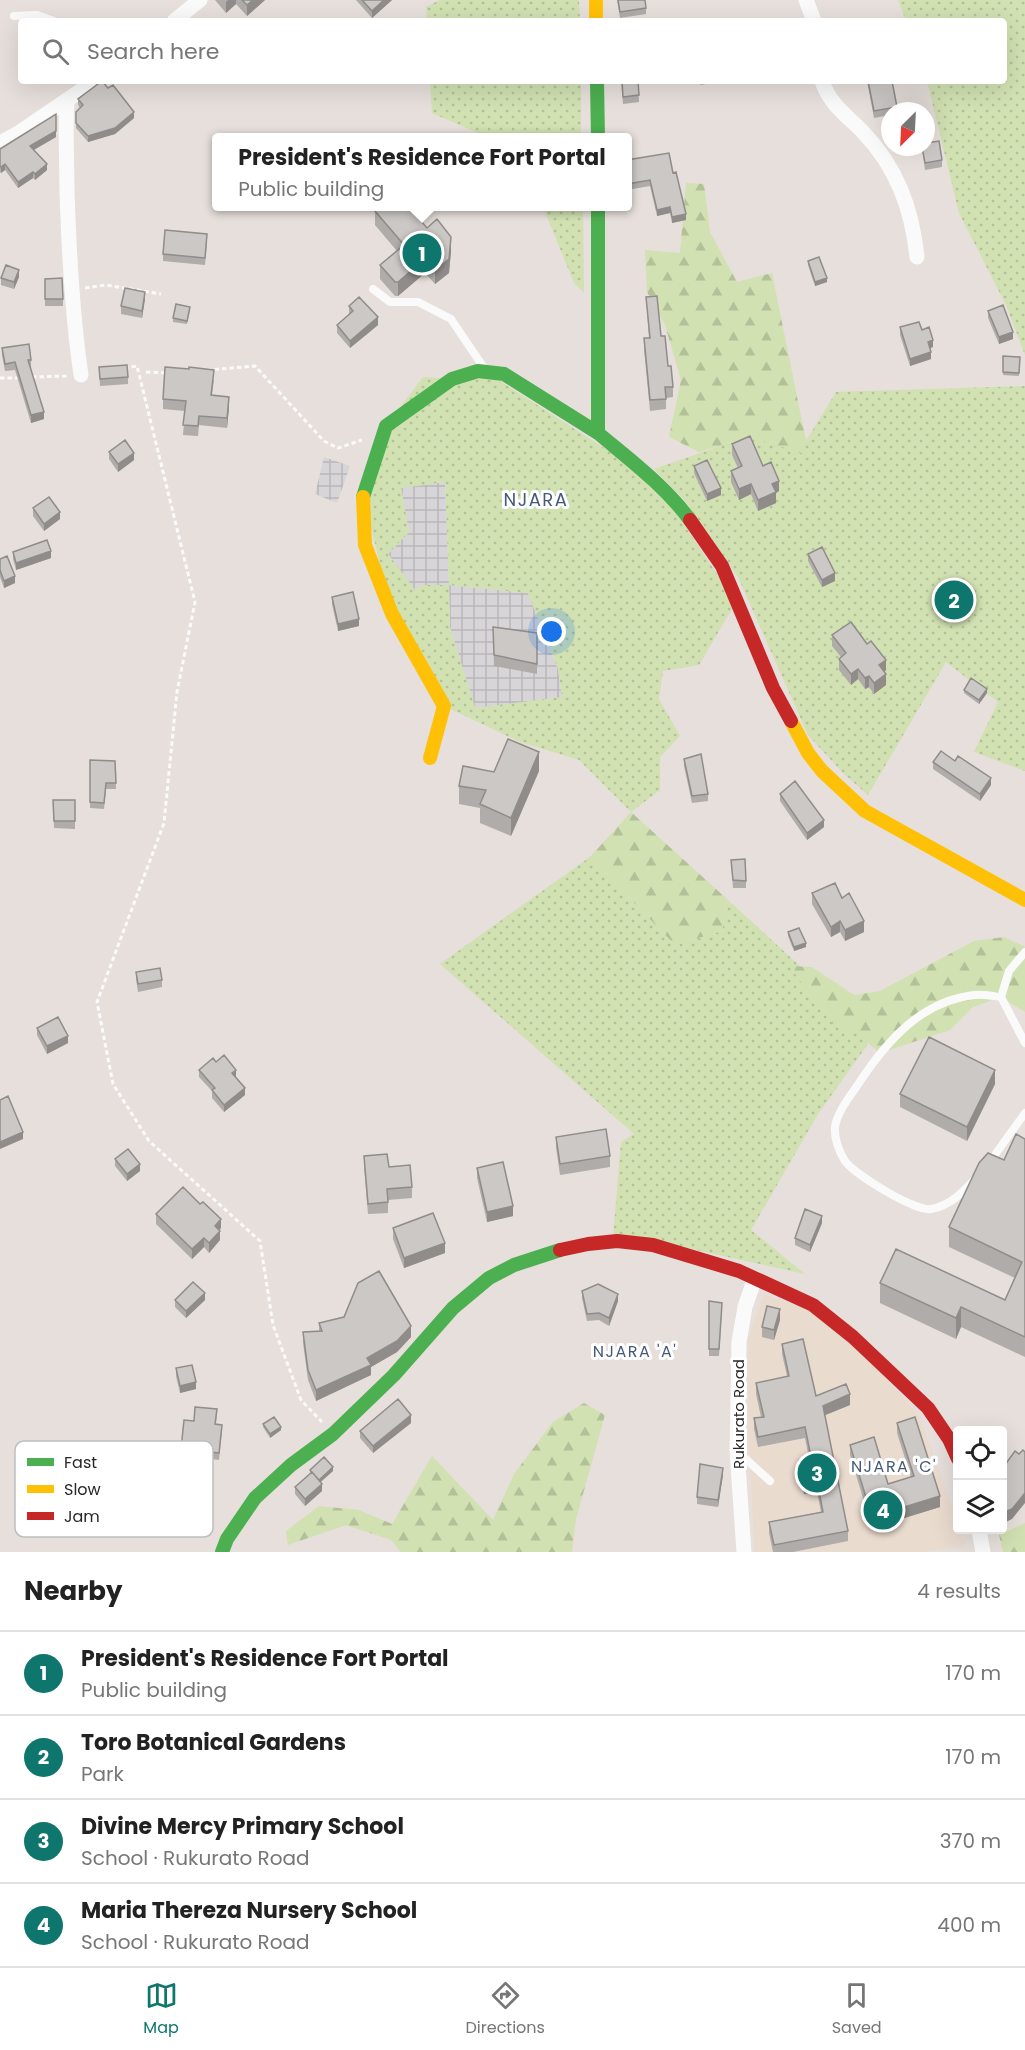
<!DOCTYPE html>
<meta charset="utf-8">
<style>
body{margin:0;font-family:Poppins,sans-serif;background:#f6f6f6;color:#222}
.controls{position:absolute;right:18px;bottom:18px;display:grid;overflow:hidden;border-radius:6px;box-shadow:0 6px 24px #0002}
.controls button{width:54px;height:54px;display:grid;place-items:center;padding:0;border:0;border-bottom:2px solid #e0e0e0;background:#fff;color:#222;font:30px sans-serif}
.compass{position:absolute;left:881px;top:102px;width:54px;height:54px;border-radius:50%;background:#fff;box-shadow:0 6px 24px #0002;rotate:204deg}
.you{position:absolute;left:552px;top:632px;width:21px;height:21px;margin:-15px;border:4px solid #fff;border-radius:50%;background:#1a73e8;box-shadow:0 0 0 9px #1a73e833}
.badge{display:grid;place-items:center;width:39px;height:39px;border-radius:50%;background:#0f766e;color:#fff;font-size:20px;font-weight:700}
.pin{position:absolute;translate:-50% -50%;border:3px solid #fff;box-shadow:0 2px 6px #0006}
.popup{position:absolute;left:212px;top:133px;width:420px;height:78px;box-sizing:border-box;display:grid;place-content:center;border-radius:6px;background:#fff;filter:drop-shadow(0 2px 4px #0005);font-size:20px;white-space:nowrap;color:#767676}
.popup b{font-size:22px;color:#222}
.popup::after{content:'';position:absolute;left:50%;top:100%;margin-left:-12px;border:12px solid transparent;border-top-color:#fff}
.list{margin:0;padding:0;list-style:none}
h2{display:flex;justify-content:space-between;align-items:center;height:78px;margin:0;padding:0 24px;font-size:26px}
h2 small{font-size:20px;font-weight:400;color:#767676}
.list li{display:grid;grid-template-columns:39px 1fr auto;gap:18px;align-items:center;box-sizing:border-box;height:84px;padding:0 24px;border-top:2px solid #e0e0e0}
.list b{display:block;font-size:22px;white-space:nowrap}
.list p{margin:0;font-size:20px;white-space:nowrap;color:#767676}
.list em{font-size:20px;font-style:normal;color:#767676}
.icon{flex:none;width:33px;height:33px;fill:none;stroke:currentColor;stroke-width:2;stroke-linecap:round;stroke-linejoin:round}
.map{position:relative;flex:none;width:1025px;height:1552px;overflow:hidden}
.search{position:absolute;background:#fff;box-shadow:0 6px 24px #0002;left:18px;right:18px;top:18px;height:66px;display:flex;align-items:center;gap:15px;box-sizing:border-box;padding:0 21px;border-radius:6px;color:#767676;font-size:22px}
.sheet{height:414px;background:#fff}
nav{display:flex;justify-content:space-around;align-items:center;box-sizing:border-box;height:84px;border-top:2px solid #e0e0e0;background:#fff;font-size:16px;color:#767676}
nav a{display:grid;justify-items:center;gap:3px}
nav .on{color:#0f766e}
.map>svg:first-child{display:block}
.industrial{fill:url(#industrial-grid)}
.education{fill:#eadbcf}
.grass{fill:url(#grass-dots);fill-rule:evenodd}
.forest{fill:url(#forest-firs)}
.lines{fill:none;stroke-linecap:round;stroke-linejoin:round}
.path{stroke:#fbfafa;stroke-width:3;stroke-dasharray:4.5 3;stroke-linecap:butt}
.lane{stroke:#fbfafa;stroke-width:8}
.street{stroke:#fbfafa;stroke-width:15}
.fast{stroke:#4caf50;stroke-width:14}
.slow{stroke:#ffc107;stroke-width:14}
.jam{stroke:#c62828;stroke-width:14}
.wall{fill:#afaca9}
.shaded-wall{fill:#8f8c8a}
.building{fill:#ccc8c5;stroke:#8f8c8a;stroke-width:1.5}
.labels{text-anchor:middle;stroke-width:6;stroke-linejoin:round;paint-order:stroke}
.street-label{font-size:15px;fill:#272727;stroke:#fff}
.neighbourhood-label{font-size:16px;letter-spacing:1.5px;fill:#475b78;stroke:#fff}
.quarter-label{font-size:18px;letter-spacing:1.5px;fill:#475b78;stroke:#fff}
.key{fill:#fff;stroke:#bebebe;stroke-width:1.5}
.key-label{font-size:16px;fill:#272727}
</style>
<div class="map">
<svg width="1025" height="1552" viewBox="0 0 1025 1552">
<defs>
<pattern id="industrial-grid" width="8" height="8" patternUnits="userSpaceOnUse" patternTransform="scale(1.5)"><rect width="8" height="8" fill="#d8d5d8"/><path d="M0 4h8M4 0v8" fill="none" stroke="#b9b7b9"/></pattern>
<pattern id="grass-dots" width="8" height="8" patternUnits="userSpaceOnUse" patternTransform="scale(1.5)"><rect width="8" height="8" fill="#d1e1b2"/><path d="M2 2h.1M6 6h.1" fill="none" stroke="#b3c199" stroke-width="1.8" stroke-linecap="round"/></pattern>
<pattern id="forest-firs" width="22" height="20" patternUnits="userSpaceOnUse" patternTransform="scale(1.5)"><rect width="22" height="20" fill="#d1e1b2"/><path d="M5 1l3.5 6h-7zM16 11l3.5 6h-7z" fill="#b3c199"/></pattern>
</defs>
<rect width="100%" height="100%" fill="#e6dfdb"/>
<path class="industrial" d="M324,457L350,466L337,503L315,494Z
M445,482L449,585L528,593L558,669L562,698L475,708L450,627L449,585L415,591L388,554L409,532L401,488Z"/>
<path class="education" d="M764,1294L810,1310L867,1358L920,1416L957,1522L958,1530H960L966,1546L924,1552H755L748,1433V1340Z"/>
<path class="grass" d="M440,0H579L580,21H427L426,7Z
M898,0H1025V355L1006,305L959,213L927,81H1004V21H906Z
M430,81H581V137H487L432,113Z
M543,207H583L584,293L574,283Z
M486,372L654,480L736,602L699,665L663,671L659,699L680,736L660,757V790L631,812L579,760L520,742L444,706L392,614L363,494L386,426L423,377L452,379ZM445,482L449,585H423L415,590L388,554L409,532L401,488ZM449,585L528,593L558,669L562,697L475,708L450,627Z
M1025,386V771L974,752L998,702L946,662L868,795L844,774L808,735L738,577L686,502L654,469L801,418L806,441L836,392Z
M590,857L675,945L722,931L727,899L850,1012L868,1044L818,1114L751,1230L805,1274L637,1237H613L621,1142L634,1134L440,964Z"/>
<path class="forest" d="M686,183L704,184L710,232L737,282L772,273L806,441L804,454L750,437L699,452L669,437L681,380L665,325L647,292L645,250L680,253Z
M631,812L727,899L722,931L675,945L590,857Z
M1004,937L1025,947V1012L1001,997L973,1007L950,1030L880,1053L857,1034L832,1023L789,966L812,967L854,995L880,991L974,941Z
M584,1403L605,1415L576,1519L572,1552H401L391,1540L346,1525L288,1545L286,1531L319,1506L359,1510L392,1524L432,1456L493,1520L514,1474L553,1422Z
M1025,1523V1552H1003L999,1535Z"/>
<g class="lines">
<path class="path" d="M85,288L106,285L161,294
M124,368L137,366L195,602L177,692L164,823L97,1002L113,1084L149,1141L260,1241L273,1325L301,1400L322,1422
M207,370L255,366L324,441L338,448L362,440
M146,372L168,373
M32,377L67,376
M0,378H19"/>
<path class="lane" d="M14,16L37,15L54,21
M373,289L390,302H418L451,319L484,368
M1025,952L1009,971L1001,997L1025,1043
M989,1163L1025,1113
M975,1179C963,1192 950,1206 931,1209C916,1212 855,1175 845,1161C839,1152 834,1138 835,1127C837,1112 851,1095 859,1083C886,1042 921,1001 974,995C983,994 992,996 1001,997
M738,1452L770,1481"/>
<path class="street" d="M806,0L814,21
M174,21L200,0
M822,81C829,103 846,115 862,131C897,167 912,209 917,257
M67,101C65,131 67,162 67,192C69,253 72,314 81,375
M0,143L17,134L95,81
M979,1530L983,1552
M744,1552L737,1451L739,1342L745,1307L755,1278"/>
<path class="fast" d="M597,81L598,138
M598,206V433C630,460 665,486 690,520
M363,497L386,426L452,379L478,371L504,374L598,433
M222,1552L227,1539L255,1498L291,1465L333,1434L394,1375L453,1308L489,1278L514,1265L560,1250"/>
<path class="slow" d="M596,0V21
M363,497L365,545L392,614L444,706L430,758
M791,721L808,753L822,771L865,811L1025,900"/>
<path class="jam" d="M690,520L722,566L773,688L791,721
M560,1250L588,1244L617,1241L653,1245L739,1271L813,1305L853,1337L928,1408L949,1439L958,1459"/>
</g>
<path class="wall" d="M215,0H265L247,16L236,4L226,13Z
M356,0H392L372,18Z
M617,0L646,8V14L620,18Z
M621,81H638L639,102L623,104Z
M700,81H725L700,85Z
M867,81H892L897,111H890V115L874,118Z
M78,99L134,118L115,134L88,142L76,128V112L80,108L78,105Z
M56,137L34,150L47,170L35,180L33,178L18,188L5,170L1,173L0,172V149Z
M922,147H926L942,160V167L925,170Z
M627,160L673,173L686,220L672,223L670,213L657,216L650,186L627,190Z
M375,211L427,228L451,251L449,273L435,284L425,273L398,296H395L380,279V265L397,251L375,225Z
M207,242L205,265L163,261V254Z
M808,261L827,282L815,286L808,265Z
M19,277L14,289L1,285V278Z
M45,279L63,299V306H45Z
M646,297L661,336L673,387V397L666,398V409L650,411L644,349V338H649Z
M145,299L142,318L121,314V306Z
M349,306L378,325L350,348L337,333V325L350,314L349,313Z
M190,310L187,324L173,322V318Z
M988,311L1013,339L999,344L988,318Z
M900,327L922,330L933,347L930,348L931,359L910,366L900,335Z
M2,348L31,360V367H30L44,419L31,423L15,370L5,371L2,355Z
M1003,356L1020,357L1019,376L1003,375Z
M99,367L128,377V384L100,386Z
M214,380L212,395L229,407L227,428L199,425L198,436L183,435L185,411L163,409V399Z
M732,444L763,466L779,491L776,493V503L758,511L751,494L739,500L731,482V471L738,468L732,455Z
M109,452L134,460L118,472L109,459Z
M694,466L721,495L707,501L694,473Z
M33,508L60,519L44,531L33,516Z
M13,552L51,558L16,570L13,559Z
M808,554L835,581L822,587L808,561Z
M0,559L15,583L4,588L0,577Z
M332,597L359,626L338,631L332,604Z
M493,627L537,633V674L494,666Z
M832,635L886,670L884,672L886,685L874,694L869,687L865,689L858,679L851,685L839,670V659L841,657L832,646Z
M964,690L987,693L979,704L964,693Z
M684,759L708,794V801L692,803L684,766Z
M90,760L115,761L116,789H106L104,809L90,808Z
M955,761L991,785L980,801L933,769V762Z
M539,771L511,836L480,823V808L459,804V786L494,772Z
M780,794L824,827L807,840L780,801Z
M53,800H75V829L54,828Z
M731,860L746,881V888H733Z
M812,893L842,898L864,932L845,941L840,932L831,937L812,904Z
M788,932L806,947L794,951L788,936Z
M136,972L162,980V987L138,992L136,979Z
M37,1028L68,1043L47,1054L37,1035Z
M216,1062L236,1077L245,1095L224,1112L212,1098V1091L199,1077V1070Z
M995,1084L967,1141L900,1107V1094Z
M556,1137L610,1156V1167L560,1175L556,1147Z
M1025,1139V1357L961,1327L956,1339L880,1303V1283L1005,1300L1015,1278L949,1247V1227L1004,1160Z
M364,1156L389,1167L412,1187V1198L388,1200V1213L368,1214L364,1166Z
M115,1159L140,1171L127,1181L115,1166Z
M477,1168L513,1216L487,1222L477,1178Z
M156,1214L221,1228L219,1230L220,1240L209,1253L204,1247L192,1259L156,1224Z
M822,1223L810,1252L795,1245V1238Z
M393,1228L445,1253L404,1268L393,1239Z
M582,1291L618,1301L609,1326L599,1320L587,1321L582,1298Z
M175,1300H205L186,1318L175,1307Z
M709,1301L722,1310L719,1356H709Z
M780,1320L774,1340L762,1337V1327Z
M319,1323L411,1337L397,1352L371,1367V1375L316,1401L308,1380L303,1343V1332L319,1331Z
M782,1344L816,1396L850,1405L825,1415L848,1531V1541L793,1552H773L769,1533V1522L821,1512L817,1492L804,1494L799,1470V1460L809,1458L805,1438L758,1447L754,1429V1418L761,1417L756,1394V1383L787,1376L782,1354Z
M176,1368L196,1389L180,1393L176,1376Z
M217,1415L216,1424L222,1431L219,1460L181,1455V1449L194,1421Z
M411,1423L373,1453L360,1438V1431Z
M897,1423L940,1507L872,1528L850,1455V1445L888,1484L911,1477L897,1433Z
M263,1424L281,1430L270,1438L263,1427Z
M310,1470L333,1471L321,1482L322,1491L305,1506L295,1494V1487L310,1474Z
M723,1475L718,1507L697,1504V1497Z
M90,1498L80,1529L60,1523V1516Z"/>
<path class="shaded-wall" d="M228,0H236V4L226,13V2Z
M253,0H265L247,16V5Z
M384,0H392L372,18V11Z
M134,112V118L115,134L88,142V136Z
M56,131V137L30,152V146Z
M5,164V170L1,173V167Z
M47,164V170L35,180V174Z
M33,172V178L18,188V182Z
M670,207V213L657,216V210Z
M686,214V220L672,223V217Z
M451,237V251L449,273L435,284V270Z
M425,259V273L398,296V282Z
M19,270V277L14,289V282Z
M827,278V282L815,286V282Z
M145,292V299L142,318V311Z
M378,317V325L350,348V341Z
M1013,332V339L999,344V337Z
M933,340V347L928,349V342Z
M931,352V359L910,366V359Z
M229,397V407L227,428V418Z
M44,412V419L31,423V415Z
M134,453V460L118,472V464Z
M779,481V491L776,493V503L758,511V500L772,484Z
M751,484V494L739,500V489Z
M721,488V495L707,501V494Z
M60,512V519L44,531V524Z
M51,551V558L16,570V563Z
M835,573V581L822,587V580Z
M15,576V583L4,588V581Z
M359,619V626L338,631V624Z
M886,660V670L879,676V665Z
M858,669V679L851,685V674Z
M886,674V685L874,694V683Z
M869,676V687L865,689V678Z
M987,689V693L979,704V700Z
M539,752V771L511,836V818Z
M991,778V785L980,801V794Z
M824,820V827L807,840V833Z
M840,921V932L831,937V927Z
M864,921V932L845,941V930Z
M806,943V947L794,951V947Z
M68,1036V1043L47,1054V1046Z
M236,1070V1077L232,1080V1073Z
M995,1070V1084L967,1141V1127Z
M245,1088V1095L224,1112V1105Z
M23,1132V1139L0,1149V1142Z
M140,1164V1171L127,1181V1174Z
M513,1206V1216L487,1222V1212Z
M822,1216V1223L810,1252V1245Z
M221,1219V1228L215,1235V1226Z
M220,1231V1240L209,1253V1243Z
M204,1238V1247L192,1259V1249Z
M445,1243V1253L404,1268V1258Z
M205,1293V1300L186,1318V1311Z
M618,1294V1301L609,1326V1318Z
M961,1307V1327L956,1339V1318Z
M780,1309V1320L774,1340V1330Z
M411,1326V1337L397,1352L371,1367V1375L316,1401V1390L367,1358Z
M196,1382V1389L180,1393V1386Z
M850,1394V1405L823,1416V1406Z
M411,1415V1423L373,1453V1446Z
M281,1427V1430L270,1438V1434Z
M333,1467V1471L319,1483V1480Z
M723,1468V1475L718,1507V1500Z
M817,1481V1492L804,1494V1484Z
M322,1484V1491L305,1506V1499Z
M90,1491V1498L80,1529V1522Z
M1025,1493V1503L1012,1519L1002,1524V1513Z
M940,1496V1507L872,1528V1517Z"/>
<path class="building" d="M242,0H253L247,5Z
M362,0H384L372,11Z
M618,0H645L646,8L620,12Z
M102,81L108,88L113,85L134,112L115,128L88,136L76,123V112L83,105L78,99Z
M622,81H638L639,95L623,97Z
M868,81H892L897,107L874,111Z
M56,114V131L30,146L47,164L35,174L33,172L18,182L5,164L1,167L0,166V149Z
M939,141L942,160L925,163L922,147H926V143Z
M669,153L673,173L676,172L686,214L672,217L670,207L657,210L650,180L627,184V160Z
M380,207H409L427,228L437,219L451,237L449,259L435,270L425,259L398,282H395L380,265L404,245L375,211Z
M165,230L207,234L205,258L163,254Z
M819,257L827,278L815,282L808,261Z
M6,265L19,270L14,282L1,278Z
M62,278L63,299H45V279Z
M125,288L145,292L142,311L121,306Z
M657,296L661,336H665L668,366H671L673,387H665L666,399L650,400L644,338H650L646,297Z
M359,297L378,317L350,341L337,325L353,311L349,306Z
M176,304L190,307L187,321L173,318Z
M1003,305L1013,332L999,337L988,311Z
M919,322L922,330L929,327L933,340L928,342L931,352L910,359L900,327Z
M29,344L31,360H28L44,412L31,415L15,362L5,364L2,348Z
M1003,356L1020,357L1019,373L1003,372Z
M127,365L128,377L100,379L99,367Z
M165,367L189,369V367L214,370L211,395L229,397L227,418L199,416L198,426L183,425L186,401L163,399Z
M750,436L763,466L771,462L779,481L772,484L776,492L758,500L751,484L739,489L731,471L742,466L732,444Z
M125,440L134,453L118,464L109,452Z
M707,460L721,488L707,494L694,466Z
M49,497L60,512L44,524L33,508Z
M47,540L51,551L16,563L13,552Z
M822,547L835,573L822,580L808,554Z
M7,556L15,576L4,581L0,570V559Z
M353,592L359,619L338,624L332,597Z
M851,622L867,644L871,641L886,660L879,665L886,674L874,683L869,676L865,678L858,669L851,674L839,659L846,653L832,635Z
M493,627L537,633V664L494,655Z
M971,678L987,689L979,700L964,690Z
M508,739L539,752L511,818L480,804L486,790L459,786L463,766L494,772Z
M941,751L955,761L958,756L991,778L980,794L933,762Z
M701,754L708,794L692,796L684,759Z
M90,760L115,761L116,783H106L104,803L90,802Z
M795,781L824,820L807,833L780,794Z
M53,800H75V821H54Z
M745,859L746,881L733,880L731,860Z
M835,883L842,898L849,893L864,921L845,930L840,921L831,927L812,893Z
M799,928L806,943L794,947L788,932Z
M160,968L162,980L138,984L136,972Z
M58,1017L68,1036L47,1046L37,1028Z
M929,1037L995,1070L967,1127L900,1094Z
M224,1055L236,1070L232,1073L245,1088L224,1105L212,1090L215,1088L199,1070L213,1058L216,1062Z
M8,1096L23,1132L0,1142V1100Z
M606,1129L610,1156L560,1164L556,1137Z
M1016,1134L1025,1139V1337L961,1307L956,1318L880,1283L896,1249L1005,1300L1022,1262L949,1227L979,1163L988,1153L1004,1160Z
M128,1149L140,1164L127,1174L115,1159Z
M387,1154L389,1167L410,1165L412,1187L387,1189L388,1202L368,1204L364,1156Z
M503,1162L513,1206L487,1212L477,1168Z
M183,1187L200,1204L203,1202L221,1219L215,1226L220,1231L209,1243L204,1238L192,1249L156,1214Z
M805,1209L822,1216L810,1245L795,1238Z
M433,1213L445,1243L404,1258L393,1228Z
M379,1271L411,1326L397,1341L367,1358L371,1365L316,1390L308,1370L303,1332L322,1331L319,1323L344,1317L358,1283Z
M193,1282L205,1293L186,1311L175,1300Z
M598,1284L618,1294L609,1318L599,1313L587,1314L582,1291Z
M709,1301L722,1303L719,1349H709Z
M767,1306L780,1309L774,1330L762,1327Z
M803,1339L816,1396L846,1384L850,1394L823,1406L848,1531L774,1545L769,1522L823,1512L817,1481L804,1484L799,1460L811,1457L805,1427L758,1437L754,1418L764,1417L756,1383L789,1376L782,1344Z
M192,1365L196,1382L180,1386L176,1368Z
M398,1399L411,1415L373,1446L360,1431Z
M195,1407L217,1409L215,1424L222,1425L219,1453L181,1449L184,1420L194,1421Z
M274,1417L281,1427L270,1434L263,1424Z
M915,1417L940,1496L872,1517L850,1445L874,1437L888,1484L914,1476L897,1423Z
M1023,1450L1025,1452V1493L1012,1509L1002,1513V1469L1015,1451L1019,1454Z
M324,1457L333,1467L319,1480L310,1470Z
M700,1464L723,1468L718,1500L697,1497Z
M312,1472L322,1484L305,1499L295,1487Z
M70,1485L90,1491L80,1522L60,1516Z"/>
<g class="labels">
<g class="street-label">
<text transform="translate(739 1414) rotate(-90)" y="5">Rukurato Road</text>
</g>
<g class="neighbourhood-label">
<text x="635" y="1357">NJARA 'A'</text>
<text x="894" y="1472">NJARA 'C'</text>
</g>
<g class="quarter-label">
<text x="536" y="506">NJARA</text>
</g>
</g>
<rect x="15" y="1441" width="198" height="96" rx="9" class="key"/>
<rect x="27" y="1458" width="27" height="8" fill="#4caf50"/>
<rect x="27" y="1485" width="27" height="8" fill="#ffc107"/>
<rect x="27" y="1512" width="27" height="8" fill="#c62828"/>
<g class="key-label">
<text x="64" y="1468">Fast</text>
<text x="64" y="1495">Slow</text>
<text x="64" y="1522">Jam</text>
</g>
</svg>
<div class="controls">
<button><svg class="icon" aria-label="locate" viewBox="0 0 24 24"><circle cx="12" cy="12" r="6"/><path d="M12 2v4M12 18v4M2 12h4M18 12h4"/></svg></button>
<button><svg class="icon" aria-label="layers" viewBox="0 0 24 24"><path d="M12 4l9 5-9 5-9-5zM3 14l9 5 9-5"/></svg></button>
</div>
<svg class="compass" viewBox="-18 -18 36 36"><path d="M0-13l5 13h-10z" fill="#e53935"/><path d="M0 13l5-13h-10z" fill="#767676"/></svg>
<div class="you"></div>
<div class="pin badge" style="left:422px;top:253px">1</div>
<div class="popup"><b>President's Residence Fort Portal</b>Public building</div>
<div class="pin badge" style="left:954px;top:600px">2</div>
<div class="pin badge" style="left:817px;top:1473px">3</div>
<div class="pin badge" style="left:883px;top:1510px">4</div>
<div class="search"><svg class="icon" aria-label="search" viewBox="0 0 24 24"><circle cx="10" cy="10" r="6"/><path d="M15 15l6 6"/></svg>Search here</div>
</div>
<section class="sheet">
<h2>Nearby<small>4 results</small></h2>
<ul class="list">
<li><span class="badge">1</span><div><b>President's Residence Fort Portal</b><p>Public building</p></div><em>170 m</em></li>
<li><span class="badge">2</span><div><b>Toro Botanical Gardens</b><p>Park</p></div><em>170 m</em></li>
<li><span class="badge">3</span><div><b>Divine Mercy Primary School</b><p>School · Rukurato Road</p></div><em>370 m</em></li>
<li><span class="badge">4</span><div><b>Maria Thereza Nursery School</b><p>School · Rukurato Road</p></div><em>400 m</em></li>
</ul>
</section>
<nav>
<a class="on"><svg class="icon" aria-label="map" viewBox="0 0 24 24"><path d="M3 6l6-2 6 2 6-2v14l-6 2-6-2-6 2zM9 4v14M15 6v14"/></svg>Map</a>
<a><svg class="icon" aria-label="directions" viewBox="0 0 24 24"><path d="M12 3l9 9-9 9-9-9zM9 14v-3h6M13 9l2 2-2 2"/></svg>Directions</a>
<a><svg class="icon" aria-label="saved" viewBox="0 0 24 24"><path d="M7 4h10v16l-5-4-5 4z"/></svg>Saved</a>
</nav>
